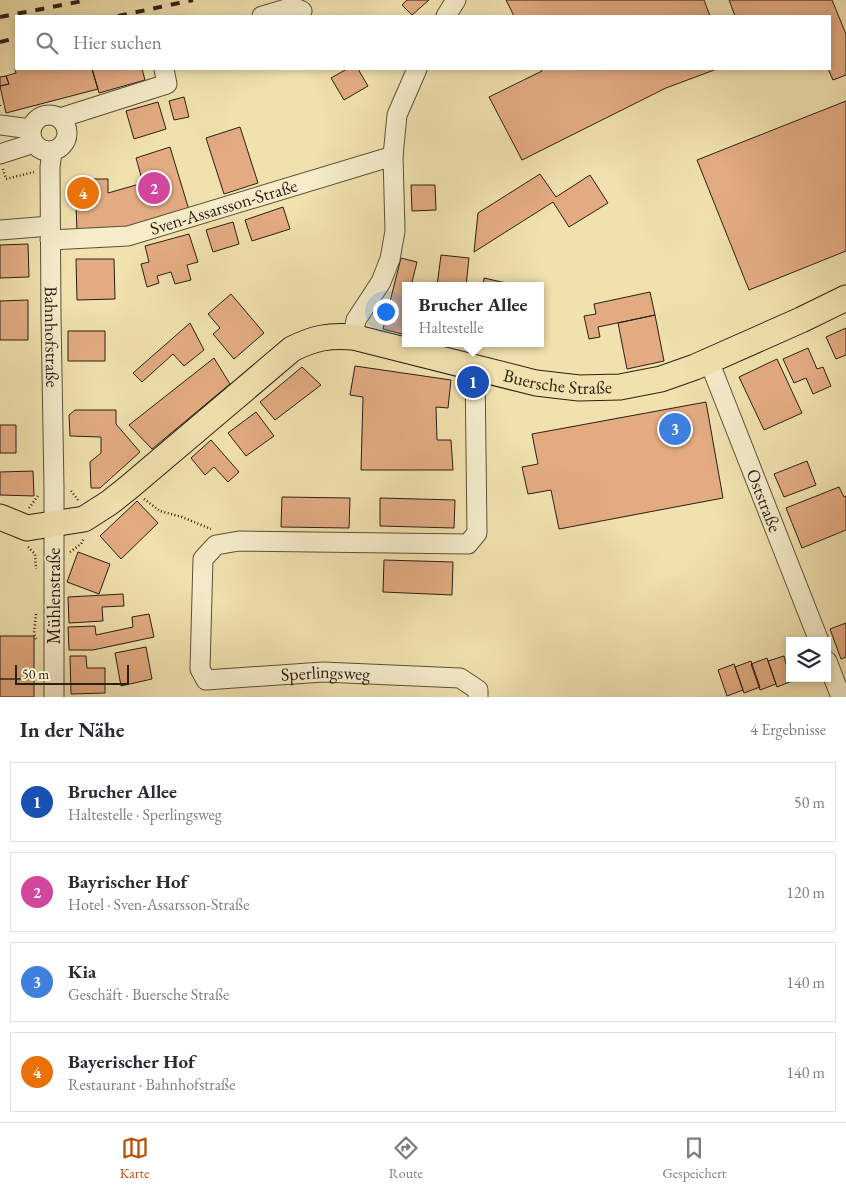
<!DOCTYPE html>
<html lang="de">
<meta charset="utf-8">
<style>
body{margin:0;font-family:"EB Garamond",serif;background:#f7f7f7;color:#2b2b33}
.controls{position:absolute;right:15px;bottom:15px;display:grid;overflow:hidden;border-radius:0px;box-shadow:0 2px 8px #0003}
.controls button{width:45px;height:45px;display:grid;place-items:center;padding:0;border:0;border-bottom:1px solid #e1e1e2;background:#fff;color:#2b2b33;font:25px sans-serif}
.scale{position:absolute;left:15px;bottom:12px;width:114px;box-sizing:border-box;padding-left:5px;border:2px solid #2b2014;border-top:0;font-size:14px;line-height:18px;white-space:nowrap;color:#2b2014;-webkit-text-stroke:4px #f5ecca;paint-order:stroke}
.you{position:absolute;left:385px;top:311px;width:18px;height:18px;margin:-12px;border:4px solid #fff;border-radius:50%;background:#1a73e8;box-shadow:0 0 0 8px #1a73e833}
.badge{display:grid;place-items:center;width:32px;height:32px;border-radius:50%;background:#b45309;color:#fff;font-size:16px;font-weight:700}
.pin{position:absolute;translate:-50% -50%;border:2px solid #fff;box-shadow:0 1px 5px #0006}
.popup{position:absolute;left:402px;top:282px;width:142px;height:65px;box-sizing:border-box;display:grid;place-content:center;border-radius:0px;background:#fff;filter:drop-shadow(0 1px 4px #0005);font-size:16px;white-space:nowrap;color:#7c7c81}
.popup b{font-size:19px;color:#2b2b33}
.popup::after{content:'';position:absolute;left:50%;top:100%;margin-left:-10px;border:10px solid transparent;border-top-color:#fff}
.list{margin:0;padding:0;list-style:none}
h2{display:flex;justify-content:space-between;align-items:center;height:65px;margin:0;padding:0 20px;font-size:21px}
h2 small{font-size:16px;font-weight:400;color:#7c7c81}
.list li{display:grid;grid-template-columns:32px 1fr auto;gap:15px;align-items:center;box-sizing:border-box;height:80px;margin:0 10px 10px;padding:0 10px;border:1px solid #e1e1e2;border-radius:0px}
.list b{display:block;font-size:19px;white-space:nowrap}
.list p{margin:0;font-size:16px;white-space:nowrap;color:#7c7c81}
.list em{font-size:16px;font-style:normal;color:#7c7c81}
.icon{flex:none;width:28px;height:28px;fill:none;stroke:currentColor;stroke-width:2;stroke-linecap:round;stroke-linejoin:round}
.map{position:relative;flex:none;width:846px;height:697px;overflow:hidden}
.search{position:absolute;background:#fff;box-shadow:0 2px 8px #0003;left:15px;right:15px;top:15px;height:55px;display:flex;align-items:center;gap:12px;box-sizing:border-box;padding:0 18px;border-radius:0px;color:#7c7c81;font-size:19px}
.sheet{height:425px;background:#fff}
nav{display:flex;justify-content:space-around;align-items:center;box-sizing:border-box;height:70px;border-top:1px solid #e1e1e2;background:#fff;font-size:14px;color:#7c7c81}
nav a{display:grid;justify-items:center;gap:2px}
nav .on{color:#b45309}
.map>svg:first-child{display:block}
.building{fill:#e3ab82;stroke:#2b2014}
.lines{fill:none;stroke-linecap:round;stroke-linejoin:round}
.minor-casing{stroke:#5c503a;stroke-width:21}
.major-casing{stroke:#2b2014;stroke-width:27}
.path{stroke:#2b2014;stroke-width:2.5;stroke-dasharray:1 2.5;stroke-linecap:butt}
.minor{stroke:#f5ecca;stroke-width:19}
.major{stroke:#f0e1ae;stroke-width:25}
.rail{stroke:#2b2014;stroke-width:4;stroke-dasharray:9 9;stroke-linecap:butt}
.labels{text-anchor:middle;stroke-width:4;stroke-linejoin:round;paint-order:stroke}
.street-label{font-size:18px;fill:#2b2014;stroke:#f5ecca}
</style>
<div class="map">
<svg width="846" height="697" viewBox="0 0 846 697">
<rect width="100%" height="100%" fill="#f0e1ae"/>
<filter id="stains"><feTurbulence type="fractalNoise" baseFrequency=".004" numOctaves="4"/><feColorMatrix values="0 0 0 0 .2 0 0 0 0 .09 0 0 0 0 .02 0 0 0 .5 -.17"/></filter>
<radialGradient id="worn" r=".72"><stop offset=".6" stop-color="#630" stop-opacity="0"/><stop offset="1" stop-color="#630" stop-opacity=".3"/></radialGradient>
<path class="building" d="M407,0H429L412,15L402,5Z
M506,0H704L710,16H514Z
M729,0H832L846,34V75L833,80L828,69H830V16H735Z
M15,69H92L98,89L6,113L0,86L9,84L6,76L16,73Z
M92,69H142L145,80L99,93Z
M347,69H358L368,86L344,100L331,78Z
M541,69H717L666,88L522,160L489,97L542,71Z
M6,76L9,84L0,86V77Z
M184,97L189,117L174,120L169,101Z
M846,101V251L749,290L697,160Z
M158,102L166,129L134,139L126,111Z
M240,127L258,183L224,194L206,138Z
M170,147L189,210L119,231H77L75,179H108V193L143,183L136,158Z
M540,174L556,197L590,175L608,203L569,227L553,202L474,252L478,213Z
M411,185H435L436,210L412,211Z
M283,207L290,229L252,241L245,220Z
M233,222L239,244L213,252L206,230Z
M189,234L198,262L187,265L191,280L175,284L171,272L157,276L159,283L147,287L141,264L149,262L145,246Z
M28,244L29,277L0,278V245Z
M441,255L469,258L466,286H437Z
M401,258L417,262L411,286H406V335L383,329Z
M76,259H114L115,299L77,300Z
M484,278L519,286H483Z
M650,292L655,315L598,327L600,337L589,339L584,316L596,314L594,304Z
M231,294L264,333L234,359L213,334L220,328L208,314Z
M28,300V340H0V301Z
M655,315L664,361L627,369L618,323Z
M190,323L204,350L184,366L173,354L142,382L133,373Z
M846,328V355L836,359L826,337Z
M68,331H105V361H68Z
M808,348L817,369L823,367L831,386L813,394L806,378L794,383L783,359Z
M214,358L230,384L152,449L129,425Z
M777,359L802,413L764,430L739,377Z
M355,366L451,380L448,408L436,407L437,440H451L453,470H361L363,397L350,395Z
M302,367L321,385L275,420L260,402Z
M706,402L723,498L559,529L551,490L528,494L522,467L538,464L532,434Z
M75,410H116V424L140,452L100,488H91L90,462L101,453V437L70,436L69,415Z
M256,412L274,436L246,456L228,433Z
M0,425H16V453H0Z
M211,440L239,472L228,482L214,467L205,475L191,458Z
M807,461L816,485L784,497L774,474Z
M33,471L34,496L0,495V472Z
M839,487L844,497L846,496V530L802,548L786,508Z
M282,497L350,498L349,528L281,527Z
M380,498L455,500L454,528L380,526Z
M137,501L158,523L121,559L100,536Z
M78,552L110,564L99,594L67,582Z
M384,560L453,562L452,595L383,592Z
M123,594L124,606L102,607L103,621L69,623L68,597Z
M149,614L154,637L93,650H69L68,627L95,626L96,635L133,627L132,617Z
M846,623V657L841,659L830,629Z
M0,636H34V679H0Z
M146,647L152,679L121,686L115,653Z
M70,656H86L87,668H105V693L71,694Z
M784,656L790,678L792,681L777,687L768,661Z
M767,658L776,684L760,690L751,664Z
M751,661L760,687L744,693L735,667Z
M734,664L743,690L727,696L718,670Z
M0,679H34V697H0Z"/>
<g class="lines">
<g class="minor-casing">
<g id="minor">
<path d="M262,16L293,7L302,11"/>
<path d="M446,16L456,0"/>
<circle cx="49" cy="133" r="18"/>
<path d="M60,118L167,84L164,69"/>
<path d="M0,125L31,129"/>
<path id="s1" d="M52,151L50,167L51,316L54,488V697"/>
<path d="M0,154L34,143"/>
<path d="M0,230L50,226"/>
<path id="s2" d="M50,240L128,236L393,156"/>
<path d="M353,337L356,320L381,282L390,259L395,231L393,156L397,115L417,69"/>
<path id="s3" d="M709,361L819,641"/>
<path id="s4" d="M475,367L477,533L468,544L239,541L216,545L203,559L200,669L206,680L323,672L460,678L478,690V697"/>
<path d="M827,661L841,697"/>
</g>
</g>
<g class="major-casing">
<g id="major">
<path id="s5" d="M0,517L27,528L84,519L109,503L128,488L292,349C314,338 329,335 353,337L536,383L579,388L620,387L661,379L695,367L801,320L846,298"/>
</g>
</g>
<path class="path" d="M0,105V106
M3,169L6,179L34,172
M71,491L78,500
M144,499L160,511L182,517L211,529
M29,508L38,496
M28,547L35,554L36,569
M70,552L81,544L84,538
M36,614L34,633L36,639"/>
<use href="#minor" class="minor"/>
<use href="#major" class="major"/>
<path class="rail" d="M118,16L193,0
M0,17L88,0
M0,42L16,38"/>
</g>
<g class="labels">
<g class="street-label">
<text dy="6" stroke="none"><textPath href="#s2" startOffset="178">Sven-Assarsson-Straße</textPath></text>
<text dy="6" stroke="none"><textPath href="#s1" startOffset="186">Bahnhofstraße</textPath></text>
<text dy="6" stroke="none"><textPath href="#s5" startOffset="629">Buersche Straße</textPath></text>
<text dy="6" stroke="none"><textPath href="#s3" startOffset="150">Oststraße</textPath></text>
<text transform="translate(54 596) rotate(-90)" y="6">Mühlenstraße</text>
<text dy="6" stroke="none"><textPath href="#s4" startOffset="694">Sperlingsweg</textPath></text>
</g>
</g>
<rect width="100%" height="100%" filter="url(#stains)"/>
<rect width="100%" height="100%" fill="url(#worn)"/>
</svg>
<div class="controls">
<button><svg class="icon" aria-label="layers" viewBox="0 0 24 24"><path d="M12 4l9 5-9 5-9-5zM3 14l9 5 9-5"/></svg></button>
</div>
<div class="scale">50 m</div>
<div class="you"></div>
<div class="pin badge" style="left:473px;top:382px;background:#1a4fb4">1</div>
<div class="popup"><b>Brucher Allee</b>Haltestelle</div>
<div class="pin badge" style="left:154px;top:188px;background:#d1479c">2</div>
<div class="pin badge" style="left:675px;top:429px;background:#3f7fe0">3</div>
<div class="pin badge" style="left:83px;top:193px;background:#e8710a">4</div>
<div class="search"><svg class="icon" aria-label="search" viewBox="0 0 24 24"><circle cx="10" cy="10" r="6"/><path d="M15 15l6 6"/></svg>Hier suchen</div>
</div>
<section class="sheet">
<h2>In der Nähe<small>4 Ergebnisse</small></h2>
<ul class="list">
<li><span class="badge" style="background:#1a4fb4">1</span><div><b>Brucher Allee</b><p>Haltestelle · Sperlingsweg</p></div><em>50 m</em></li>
<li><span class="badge" style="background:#d1479c">2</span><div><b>Bayrischer Hof</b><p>Hotel · Sven-Assarsson-Straße</p></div><em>120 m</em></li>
<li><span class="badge" style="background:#3f7fe0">3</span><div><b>Kia</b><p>Geschäft · Buersche Straße</p></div><em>140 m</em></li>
<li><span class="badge" style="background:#e8710a">4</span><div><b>Bayerischer Hof</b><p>Restaurant · Bahnhofstraße</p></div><em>140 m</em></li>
</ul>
</section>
<nav>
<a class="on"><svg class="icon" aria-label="map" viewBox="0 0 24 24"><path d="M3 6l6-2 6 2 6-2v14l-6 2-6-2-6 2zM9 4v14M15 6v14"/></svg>Karte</a>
<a><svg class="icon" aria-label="directions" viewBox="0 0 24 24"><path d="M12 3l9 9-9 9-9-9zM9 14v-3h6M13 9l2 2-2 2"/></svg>Route</a>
<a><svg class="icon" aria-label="saved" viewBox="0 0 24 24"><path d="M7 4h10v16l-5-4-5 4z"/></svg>Gespeichert</a>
</nav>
